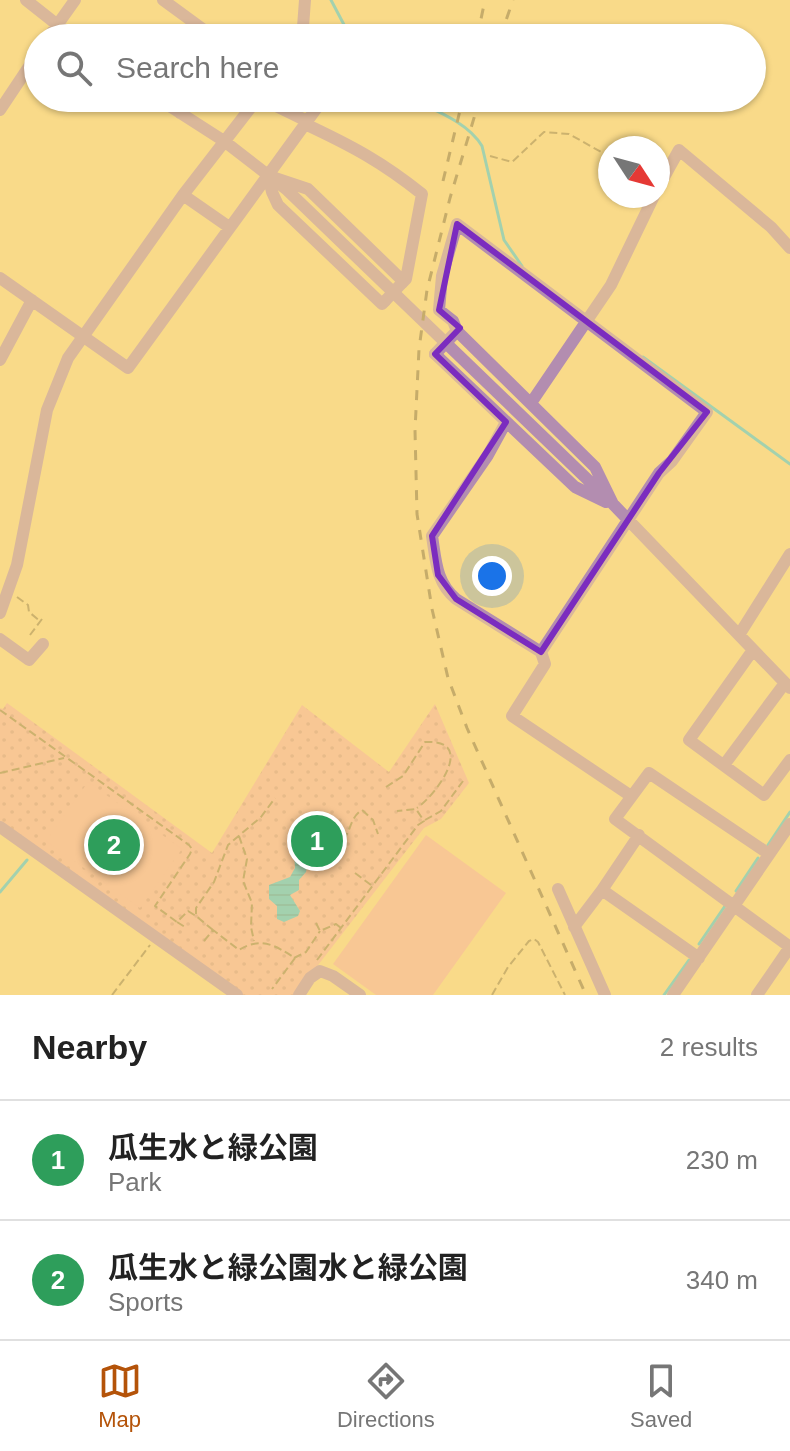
<!DOCTYPE html>
<meta charset="utf-8">
<style>
body{margin:0;font-family:Arial,"Noto Sans JP",sans-serif;background:#f6f6f6;color:#222}
.compass{position:absolute;left:598px;top:136px;width:72px;height:72px;border-radius:50%;background:#fff;box-shadow:0 2px 6px #0004;rotate:126deg}
.you{position:absolute;left:492px;top:576px;width:28px;height:28px;margin:-20px;border:6px solid #fff;border-radius:50%;background:#1a73e8;box-shadow:0 0 0 12px #1a73e833}
.badge{display:grid;place-items:center;width:52px;height:52px;border-radius:50%;background:#b45309;color:#fff;font-size:26px;font-weight:700}
.pin{position:absolute;translate:-50% -50%;border:4px solid #fff;box-shadow:0 2px 8px #0006}
.list{margin:0;padding:0;list-style:none}
h2{display:flex;justify-content:space-between;align-items:center;height:104px;margin:0;padding:0 32px;font-size:34px}
h2 small{font-size:26px;font-weight:400;color:#767676}
.list li{display:grid;grid-template-columns:52px 1fr auto;gap:24px;align-items:center;box-sizing:border-box;height:120px;padding:0 32px;border-top:2px solid #e0e0e0}
.list b{display:block;font-size:30px;white-space:nowrap}
.list p{margin:0;font-size:26px;white-space:nowrap;color:#767676}
.list em{font-size:26px;font-style:normal;color:#767676}
.icon{flex:none;width:44px;height:44px;fill:none;stroke:currentColor;stroke-width:2;stroke-linecap:round;stroke-linejoin:round}
.map{position:relative;flex:none;width:790px;height:995px;overflow:hidden}
.search{position:absolute;background:#fff;box-shadow:0 2px 6px #0004;left:24px;right:24px;top:24px;height:88px;display:flex;align-items:center;gap:20px;box-sizing:border-box;padding:0 28px;border-radius:44px;color:#767676;font-size:30px}
.sheet{height:344px;background:#fff}
nav{display:flex;justify-content:space-around;align-items:center;box-sizing:border-box;height:112px;border-top:2px solid #e0e0e0;background:#fff;font-size:22px;color:#767676}
nav a{display:grid;justify-items:center;gap:4px}
nav .on{color:#b45309}
.map>svg:first-child{display:block}
.grass{fill:url(#grass-dots)}
.garden{fill:#f6afa3}
.water{fill:url(#water-rules)}
.lines{fill:none;stroke-linecap:round;stroke-linejoin:round}
.stream{stroke:#3bc6db;stroke-width:3}
.path{stroke:#95804e;stroke-width:2;stroke-dasharray:8 4;stroke-linecap:butt}
.minor{stroke:#b38db0;stroke-width:12}
.rail{stroke:#887446;stroke-width:3;stroke-dasharray:10 10;stroke-linecap:butt}
.minor-bridge{stroke:#b38db0;stroke-width:12}
.marked{fill:none;stroke:#7b2cbf;stroke-width:6;stroke-linejoin:round}
</style>
<div class="map">
<svg width="790" height="995" viewBox="0 0 790 995">
<defs>
<pattern id="grass-dots" width="8" height="8" patternUnits="userSpaceOnUse" patternTransform="scale(2)"><rect width="8" height="8" fill="#f6afa3"/><path d="M2 2h.1M6 6h.1" fill="none" stroke="#d2958b" stroke-width="1.8" stroke-linecap="round"/></pattern>
<pattern id="water-rules" width="6" height="5" patternUnits="userSpaceOnUse" patternTransform="scale(2)"><rect width="6" height="5" fill="#3bc6db"/><path d="M0 2.5h6" fill="none" stroke="#33a9ba"/></pattern>
</defs>
<rect width="100%" height="100%" fill="#f9da89"/>
<path class="grass" d="M7,703L212,853L302,705L389,772L435,704L469,783L441,819L424,828L295,995H243L0,822V708L3,709Z"/>
<path class="garden" d="M88,782L182,849L140,908L46,841Z
M426,835L506,893L433,995H376L333,964Z"/>
<path class="water" d="M300,846H308L319,854L323,852L308,863L306,872L299,880V890L290,895L300,911L298,916L284,922L277,919V906L269,899V885L290,877L295,868L294,853Z"/>
<g class="lines">
<path class="stream" d="M331,0L351,38
M410,98C434,110 468,122 482,146L504,240L522,266
M643,357L790,464
M768,845L790,812
M736,891L758,858
M0,892L27,860
M699,944L725,906
M664,995L689,960"/>
<path class="path" d="M490,156L512,162L544,132L569,134L610,157
M17,597L28,605L29,612L40,621
M30,635L42,619
M0,710L189,845L192,849L190,854L155,906L177,922L188,911L199,918
M0,773L64,758
M386,787L403,776L425,742C477,739 437,794 417,808
M425,820L441,811L463,781
M239,836L247,859L243,881L252,903L251,927L254,941
M333,846C353,840 346,820 362,810L373,820L378,834
M355,873L371,885
M177,922L185,927
M316,923L320,931L336,924L341,928
M213,930L196,916V908L214,882L228,845L261,817L275,798
M204,941L213,930L239,950C261,936 276,946 295,958L272,989
M294,958L306,952L320,931
M317,960L418,825L424,821L416,809L397,811
M112,995L150,945
M492,995L508,967L529,941L534,939L538,942L565,995"/>
<path class="minor" d="M26,0L74,38
M163,0L215,38
M48,38L75,0
M300,38L303,27L305,0
M157,98L224,141L286,189L613,504L790,688
M260,98L307,121
M0,110L38,53
M180,113L192,98
M305,124C352,146 382,162 422,194L406,279L402,283
M268,175L272,192L278,205L382,304L385,301
M275,178L308,189L403,281
M658,188L679,150L771,227L790,248
M183,195L229,227
M0,278L128,368L324,98
M435,354L575,487L606,502
M0,360L32,300
M531,403L611,285L654,196
M506,422L488,455L432,536C436,561 436,582 456,599L541,652
M613,504L595,467L457,331L453,321L439,310L442,276L457,224L707,412L672,461L659,473L541,652L545,664L512,716L631,796
M0,613L17,565L47,410L68,358L183,195L258,98
M739,635L790,554
M0,639L29,660L43,644
M753,650L689,740L764,795L790,760
M724,765L785,683
M0,827L237,995
M639,835L602,890L699,958
M769,854L649,773L615,819L790,947
M558,889L605,995
M574,927L602,890
M299,995L310,978L320,971L333,976L360,995
M673,995L790,824
M757,995L790,947"/>
<path class="rail" d="M477,38L485,0
M500,38L513,0
M480,98L450,198L427,290L419,349L415,430L417,514L432,609L448,678L467,728L586,995
M443,181L463,98"/>
<path class="minor-bridge" d="M385,301L402,283
M435,354L457,331"/>
</g>
<path d="M0 0H790V995H0ZM457,224L707,412L659,473L541,652L456,599L438,575L432,536L506,422L435,354L460,328L439,310Z" fill="#f9da89" fill-opacity=".55" fill-rule="evenodd"/>
<path class="marked" d="M457,224L707,412L659,473L541,652L456,599L438,575L432,536L506,422L435,354L460,328L439,310Z"/>
</svg>
<svg class="compass" viewBox="-18 -18 36 36"><path d="M0-13l5 13h-10z" fill="#e53935"/><path d="M0 13l5-13h-10z" fill="#767676"/></svg>
<div class="you"></div>
<div class="pin badge" style="left:317px;top:841px;background:#2e9e5b">1</div>
<div class="pin badge" style="left:114px;top:845px;background:#2e9e5b">2</div>
<div class="search"><svg class="icon" aria-label="search" viewBox="0 0 24 24"><circle cx="10" cy="10" r="6"/><path d="M15 15l6 6"/></svg>Search here</div>
</div>
<section class="sheet">
<h2>Nearby<small>2 results</small></h2>
<ul class="list">
<li><span class="badge" style="background:#2e9e5b">1</span><div><b>瓜生水と緑公園</b><p>Park</p></div><em>230 m</em></li>
<li><span class="badge" style="background:#2e9e5b">2</span><div><b>瓜生水と緑公園水と緑公園</b><p>Sports</p></div><em>340 m</em></li>
</ul>
</section>
<nav>
<a class="on"><svg class="icon" aria-label="map" viewBox="0 0 24 24"><path d="M3 6l6-2 6 2 6-2v14l-6 2-6-2-6 2zM9 4v14M15 6v14"/></svg>Map</a>
<a><svg class="icon" aria-label="directions" viewBox="0 0 24 24"><path d="M12 3l9 9-9 9-9-9zM9 14v-3h6M13 9l2 2-2 2"/></svg>Directions</a>
<a><svg class="icon" aria-label="saved" viewBox="0 0 24 24"><path d="M7 4h10v16l-5-4-5 4z"/></svg>Saved</a>
</nav>
